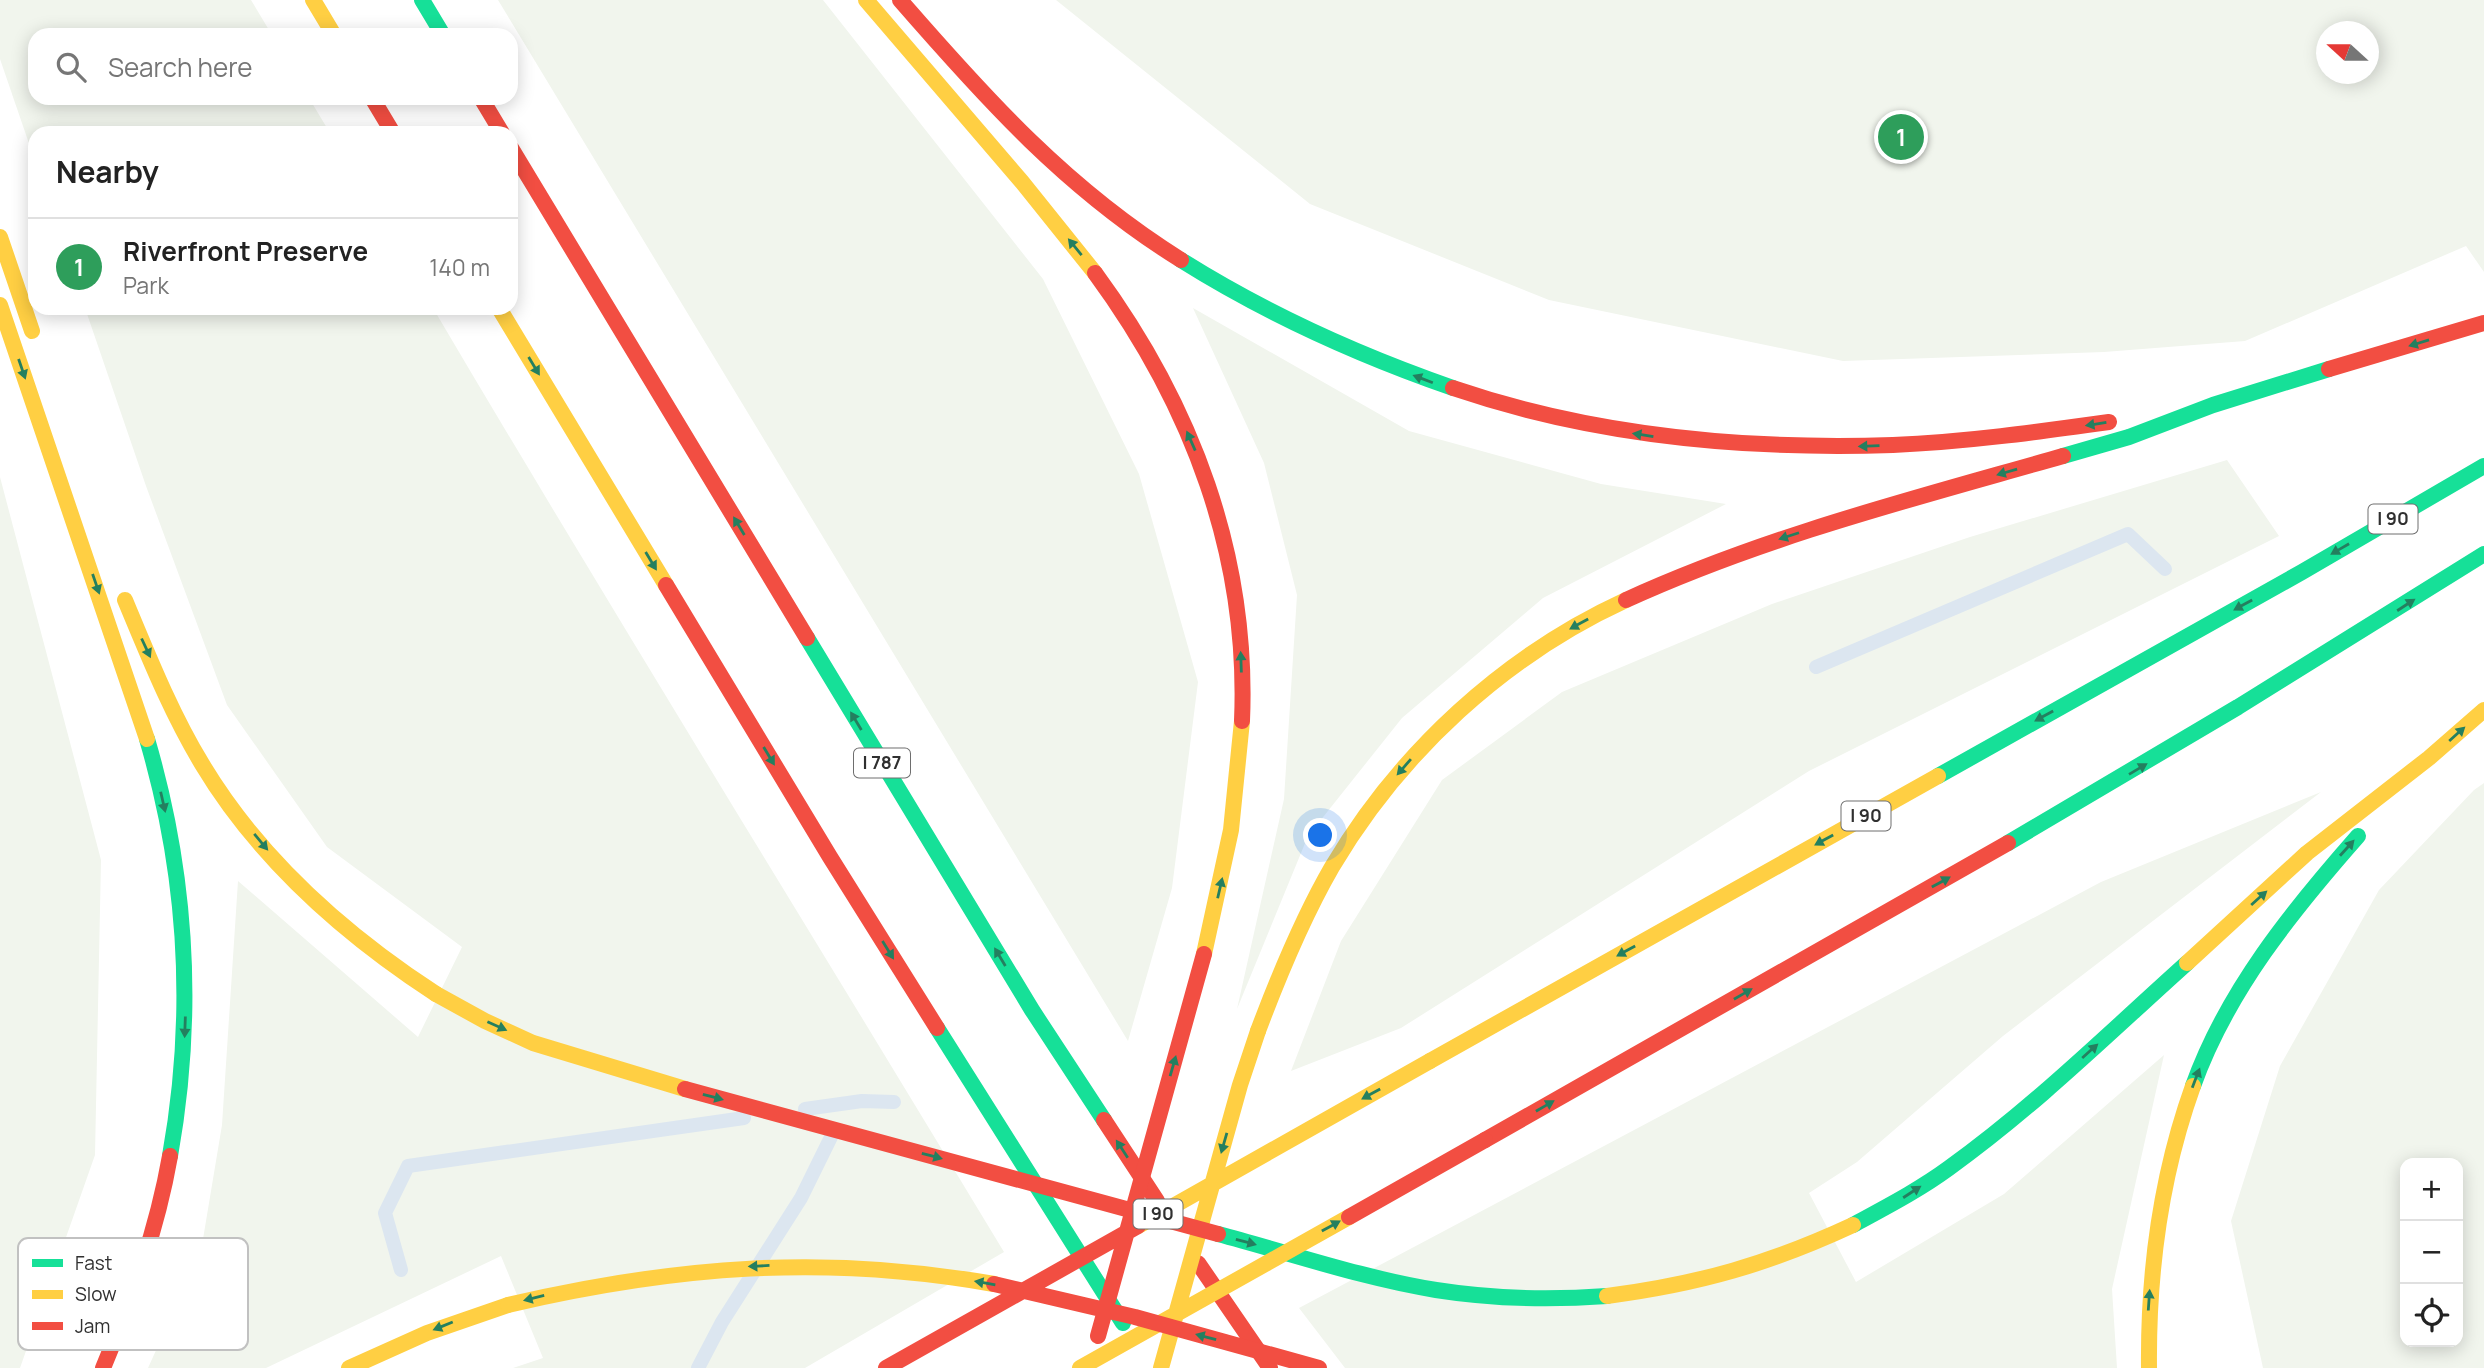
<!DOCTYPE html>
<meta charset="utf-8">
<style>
body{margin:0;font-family:Manrope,sans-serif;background:#f6f6f6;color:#222}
.controls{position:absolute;right:21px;bottom:21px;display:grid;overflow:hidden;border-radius:14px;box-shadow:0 4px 18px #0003}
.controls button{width:63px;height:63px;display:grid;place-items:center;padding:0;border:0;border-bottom:2px solid #e0e0e0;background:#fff;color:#222;font:35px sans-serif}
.compass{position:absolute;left:2316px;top:21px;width:63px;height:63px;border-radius:50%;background:#fff;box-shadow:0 4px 18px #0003;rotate:291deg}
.you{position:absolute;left:1321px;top:836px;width:24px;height:24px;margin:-18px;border:5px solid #fff;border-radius:50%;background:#1a73e8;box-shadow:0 0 0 10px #1a73e833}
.badge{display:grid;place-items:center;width:46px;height:46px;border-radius:50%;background:#787878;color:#fff;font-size:23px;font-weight:700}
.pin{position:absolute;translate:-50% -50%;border:4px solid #fff;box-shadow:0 2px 7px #0006}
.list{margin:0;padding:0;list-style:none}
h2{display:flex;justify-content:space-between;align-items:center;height:91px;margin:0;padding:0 28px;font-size:30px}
h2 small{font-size:23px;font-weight:400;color:#767676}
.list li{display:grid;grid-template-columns:46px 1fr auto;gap:21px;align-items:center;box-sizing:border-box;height:98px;padding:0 28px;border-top:2px solid #e0e0e0}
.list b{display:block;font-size:26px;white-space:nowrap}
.list p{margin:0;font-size:23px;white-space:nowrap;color:#767676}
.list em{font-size:23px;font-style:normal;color:#767676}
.icon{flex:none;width:38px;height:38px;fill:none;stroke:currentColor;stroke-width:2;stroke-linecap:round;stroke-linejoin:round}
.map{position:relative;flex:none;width:2484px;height:1368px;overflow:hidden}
.search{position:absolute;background:#fff;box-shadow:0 4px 18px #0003;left:28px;top:28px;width:490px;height:77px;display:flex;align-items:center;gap:18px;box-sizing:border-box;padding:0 24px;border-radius:21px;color:#767676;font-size:26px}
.panel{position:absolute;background:#fff;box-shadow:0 4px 18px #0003;left:28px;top:126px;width:490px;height:189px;border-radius:21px}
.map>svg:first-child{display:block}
.green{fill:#f1f5ed;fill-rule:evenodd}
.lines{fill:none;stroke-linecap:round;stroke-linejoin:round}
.stream{stroke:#dce6f0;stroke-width:14}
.fast{stroke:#16e098;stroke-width:16}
.slow{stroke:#ffcf43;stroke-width:16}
.jam{stroke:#f24e42;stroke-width:16}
.fast-bridge{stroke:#16e098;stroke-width:16}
.slow-bridge{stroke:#ffcf43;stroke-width:16}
.jam-bridge{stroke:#f24e42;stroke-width:16}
.oneway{fill:#247f5f}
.labels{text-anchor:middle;stroke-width:7;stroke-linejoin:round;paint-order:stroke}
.shield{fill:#fff;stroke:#6e6e6e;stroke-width:2}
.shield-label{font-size:18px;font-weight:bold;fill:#303030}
.key{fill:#fff;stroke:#c1c1c1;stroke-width:2}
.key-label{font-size:19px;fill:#303030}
</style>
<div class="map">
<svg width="2484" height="1368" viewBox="0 0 2484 1368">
<rect width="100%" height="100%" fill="#fff"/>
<path class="green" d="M0,0H251L272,35H35V98H309L330,133H35V161L0,59Z
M498,0H823L1043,279L1139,474L1198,682L1172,888L1128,1041Z
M1056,0H2484V272L2466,246L2245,341L2104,352L1843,361L1549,300L1310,204ZM2326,32H2368V74H2326Z
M85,308H433C620,625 814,937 1004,1252L805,1368H513L543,1358L501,1256L266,1368H148L201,1251L222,1125L238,881L418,1037L462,947L327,847L227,705L146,486Z
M1193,308L1409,431L1601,484L1726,504L1543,598L1402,718L1308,836L1237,1009L1284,799L1297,595L1264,463Z
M2227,460L2279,536L1809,771L1401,1028L1291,1071L1341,941L1442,780L1562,692L1772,604L1970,537Z
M0,477L101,860L95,1155L20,1368H0Z
M2484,783V1368H2263L2231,1221L2280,1066L2379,890L2474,790ZM2405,1163H2458V1342H2405Z
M2321,792L2003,1036L1857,1162L1809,1193L1856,1282L2004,1194L2164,1055L2112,1289L2117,1368H1345L1299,1308L2101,882Z"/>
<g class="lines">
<path class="stream" d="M1816,667L2128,534L2165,569
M805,1109L862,1101L894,1102
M401,1270L385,1213L408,1166L744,1118
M698,1368L722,1322L801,1198L833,1133"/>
<path class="fast" d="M422,0L443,35
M1181,260C1267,314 1358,355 1453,388
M2063,456L2129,437L2213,405L2329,369
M807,638L1032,1010L1104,1120
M147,739C187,875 195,1016 170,1156
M1938,776L2302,572L2484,466
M2008,843L2238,707L2484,554
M937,1028L1123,1323
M2193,1086C2227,991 2292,911 2358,836
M1853,1225C1886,1207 1919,1190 1949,1168C2034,1107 2109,1033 2187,963"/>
<path class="slow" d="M313,0L334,35
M866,0L1022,182L1095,273
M0,237L32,331
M0,305L147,739
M499,308L666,585
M125,600C148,655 171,713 202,764C259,859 344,934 436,994
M1204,954L1231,830L1242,721
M2187,963L2307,853L2429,758L2484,710
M1258,1031C1279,975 1302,919 1332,867C1400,752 1504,656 1626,600
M1430,1061L1938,776
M349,1368L427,1333L508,1305
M2149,1368C2148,1271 2160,1178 2193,1086"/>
<path class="jam" d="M900,0C987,100 1067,189 1181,260
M372,98L393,133
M481,98L502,133
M511,148L807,638
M1095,273C1192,405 1249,556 1242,721
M2329,369L2484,323
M1453,388C1594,436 1744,450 1893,445C1965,442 2037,432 2109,422
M666,585L830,857L937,1028
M1626,600C1766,536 1916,498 2063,456
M1104,1120L1157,1201
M1485,1140L2008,843
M1198,1263L1270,1368
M103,1368C132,1299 157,1230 170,1156"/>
<path class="fast-bridge" d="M1218,1234C1290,1253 1362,1278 1436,1290C1493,1299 1550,1300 1607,1296"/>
<path class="slow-bridge" d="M436,994L485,1021L533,1043L685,1089
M1138,1226L1430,1061
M1607,1296C1699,1284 1769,1264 1853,1225
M508,1305C675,1266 825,1254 994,1284
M1080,1368L1349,1217
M1161,1368L1240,1085L1258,1031"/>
<path class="jam-bridge" d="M685,1089L1218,1234
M1349,1217L1485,1140
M994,1284L1135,1317L1319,1368
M1098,1336L1204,954
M886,1368L1138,1226"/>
</g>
<defs><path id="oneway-solid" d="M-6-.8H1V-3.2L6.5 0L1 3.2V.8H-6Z" transform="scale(1.75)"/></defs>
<g class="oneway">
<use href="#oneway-solid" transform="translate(1075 247) rotate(-129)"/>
<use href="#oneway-solid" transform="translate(2419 343) rotate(163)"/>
<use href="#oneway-solid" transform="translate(534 366) rotate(59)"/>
<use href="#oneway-solid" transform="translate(22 369) rotate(71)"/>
<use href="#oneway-solid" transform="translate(1423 379) rotate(-159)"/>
<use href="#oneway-solid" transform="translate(2096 424) rotate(171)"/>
<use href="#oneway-solid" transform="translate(1643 435) rotate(-171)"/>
<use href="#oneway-solid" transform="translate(1191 441) rotate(-114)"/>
<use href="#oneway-solid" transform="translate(1869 446) rotate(178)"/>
<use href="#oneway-solid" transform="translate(2007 472) rotate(164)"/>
<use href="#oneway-solid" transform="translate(739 526) rotate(-121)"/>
<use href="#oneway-solid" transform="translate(1789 536) rotate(162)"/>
<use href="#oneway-solid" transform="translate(2340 549) rotate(150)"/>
<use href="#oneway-solid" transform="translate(651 561) rotate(59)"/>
<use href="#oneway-solid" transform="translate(96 584) rotate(71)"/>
<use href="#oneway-solid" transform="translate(2243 605) rotate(151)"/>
<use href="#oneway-solid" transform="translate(2406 605) rotate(-33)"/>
<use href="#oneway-solid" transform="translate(1579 624) rotate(151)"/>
<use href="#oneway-solid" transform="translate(146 648) rotate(65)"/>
<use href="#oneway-solid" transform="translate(1241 662) rotate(-92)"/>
<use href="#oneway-solid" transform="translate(2044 716) rotate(151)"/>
<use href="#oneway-solid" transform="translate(856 721) rotate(-121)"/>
<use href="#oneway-solid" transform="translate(2457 734) rotate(-42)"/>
<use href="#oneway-solid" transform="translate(769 756) rotate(59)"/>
<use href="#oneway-solid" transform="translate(1404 767) rotate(131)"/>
<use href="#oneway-solid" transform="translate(2138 769) rotate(-31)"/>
<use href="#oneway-solid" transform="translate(163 802) rotate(77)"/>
<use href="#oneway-solid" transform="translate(1824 840) rotate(151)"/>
<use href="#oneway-solid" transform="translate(261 842) rotate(50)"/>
<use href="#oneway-solid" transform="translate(2347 848) rotate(-48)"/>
<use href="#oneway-solid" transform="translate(1941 882) rotate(-29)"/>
<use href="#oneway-solid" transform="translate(1220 888) rotate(-77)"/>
<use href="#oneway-solid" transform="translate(2259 898) rotate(-42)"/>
<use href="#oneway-solid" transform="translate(888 950) rotate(58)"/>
<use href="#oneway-solid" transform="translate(1626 951) rotate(151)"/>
<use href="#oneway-solid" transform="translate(1000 957) rotate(-121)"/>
<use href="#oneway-solid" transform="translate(1743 994) rotate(-30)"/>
<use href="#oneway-solid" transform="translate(497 1026) rotate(24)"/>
<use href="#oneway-solid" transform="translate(185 1027) rotate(92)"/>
<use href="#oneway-solid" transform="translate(2090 1051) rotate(-42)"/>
<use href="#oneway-solid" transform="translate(1173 1066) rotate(-74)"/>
<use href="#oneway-solid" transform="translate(2196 1078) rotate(-69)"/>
<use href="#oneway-solid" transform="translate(1371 1094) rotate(151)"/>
<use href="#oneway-solid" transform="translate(713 1097) rotate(15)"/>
<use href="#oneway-solid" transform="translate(1545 1106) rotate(-30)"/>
<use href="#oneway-solid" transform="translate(1224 1143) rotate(106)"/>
<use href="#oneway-solid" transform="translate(1122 1149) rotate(-123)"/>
<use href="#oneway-solid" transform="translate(932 1156) rotate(15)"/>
<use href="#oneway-solid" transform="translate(1912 1192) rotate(-33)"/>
<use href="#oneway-solid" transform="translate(1331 1226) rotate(-29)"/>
<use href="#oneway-solid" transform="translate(1246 1242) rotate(15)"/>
<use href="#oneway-solid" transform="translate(759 1266) rotate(177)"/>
<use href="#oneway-solid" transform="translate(985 1283) rotate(-170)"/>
<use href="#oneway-solid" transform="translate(534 1298) rotate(166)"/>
<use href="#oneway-solid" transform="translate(2149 1300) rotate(-86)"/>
<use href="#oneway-solid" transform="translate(443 1326) rotate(158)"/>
<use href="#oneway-solid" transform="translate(1206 1337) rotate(-165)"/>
</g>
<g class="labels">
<g class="shield">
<rect x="2368.5" y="504.5" width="49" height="29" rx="5"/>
<rect x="854" y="748.5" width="56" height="29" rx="5"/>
<rect x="1841.5" y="801.5" width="49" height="29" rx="5"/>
<rect x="1133.5" y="1199.5" width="49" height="29" rx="5"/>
</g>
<g class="shield-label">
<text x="2393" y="525">I 90</text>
<text x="882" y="769">I 787</text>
<text x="1866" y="822">I 90</text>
<text x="1158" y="1220">I 90</text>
</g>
</g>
<rect x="18" y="1238" width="230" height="112" rx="10" class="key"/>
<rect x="32" y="1259" width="31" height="8" fill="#16e098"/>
<rect x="32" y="1290" width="31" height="9" fill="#ffcf43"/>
<rect x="32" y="1322" width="31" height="8" fill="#f24e42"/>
<g class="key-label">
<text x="75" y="1270">Fast</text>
<text x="75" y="1301">Slow</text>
<text x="75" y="1333">Jam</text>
</g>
</svg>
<div class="controls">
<button>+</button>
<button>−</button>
<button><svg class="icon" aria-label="locate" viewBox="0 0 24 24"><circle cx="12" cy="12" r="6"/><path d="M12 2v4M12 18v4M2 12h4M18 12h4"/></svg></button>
</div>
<svg class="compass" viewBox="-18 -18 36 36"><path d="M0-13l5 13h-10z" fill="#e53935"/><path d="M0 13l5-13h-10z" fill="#767676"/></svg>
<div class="you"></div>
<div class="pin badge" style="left:1901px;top:137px;background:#2e9e5b">1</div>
<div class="search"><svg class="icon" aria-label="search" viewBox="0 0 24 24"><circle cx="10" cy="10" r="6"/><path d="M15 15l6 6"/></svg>Search here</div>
<section class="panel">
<h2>Nearby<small></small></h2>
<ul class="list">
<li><span class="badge" style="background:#2e9e5b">1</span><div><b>Riverfront Preserve</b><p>Park</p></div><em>140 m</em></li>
</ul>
</section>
</div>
